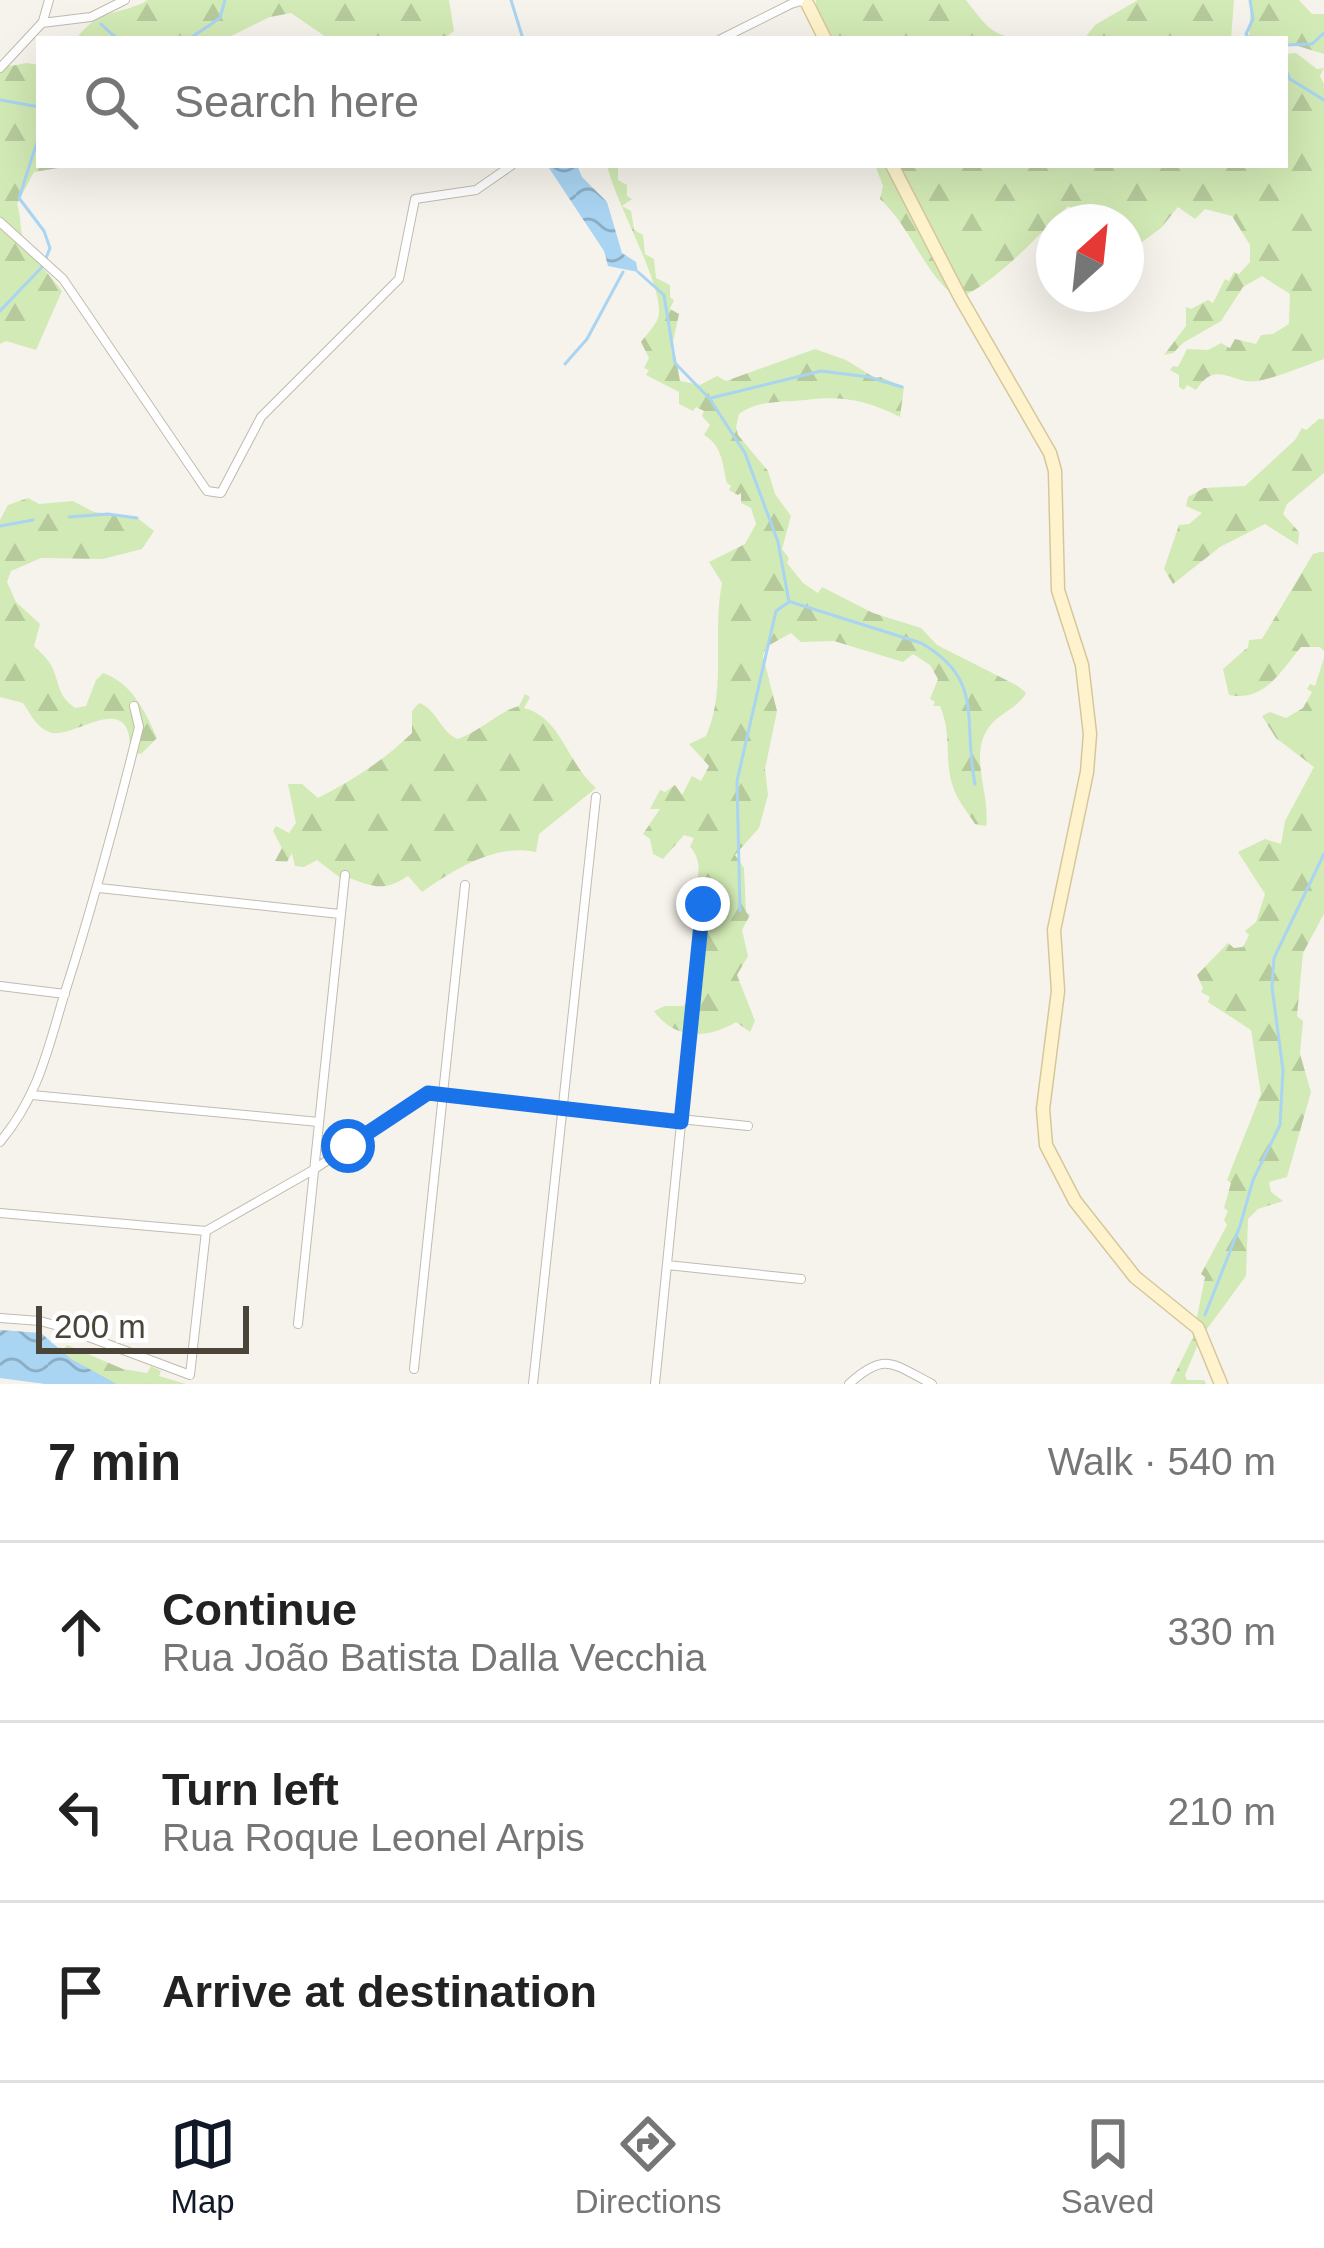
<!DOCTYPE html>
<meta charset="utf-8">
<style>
body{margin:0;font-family:Helvetica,sans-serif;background:#f2f2f2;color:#222}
.compass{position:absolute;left:1036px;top:204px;width:108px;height:108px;border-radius:50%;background:#fff;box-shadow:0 12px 48px #0002;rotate:27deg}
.scale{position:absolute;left:36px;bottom:30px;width:213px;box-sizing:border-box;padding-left:12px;border:6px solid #4b4439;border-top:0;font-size:33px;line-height:42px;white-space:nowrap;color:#4b4439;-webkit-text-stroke:9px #fff;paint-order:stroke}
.stop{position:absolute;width:36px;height:36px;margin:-27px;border:9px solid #1a73e8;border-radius:50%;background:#fff}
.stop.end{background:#1a73e8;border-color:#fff;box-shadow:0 3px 12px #0008}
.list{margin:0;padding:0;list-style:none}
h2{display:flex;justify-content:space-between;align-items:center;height:156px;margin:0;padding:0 48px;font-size:51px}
h2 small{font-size:39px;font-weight:400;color:#767676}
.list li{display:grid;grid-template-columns:78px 1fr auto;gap:36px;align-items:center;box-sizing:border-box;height:180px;padding:0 48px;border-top:3px solid #e0e0e0}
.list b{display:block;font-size:45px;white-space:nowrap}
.list p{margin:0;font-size:39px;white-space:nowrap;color:#767676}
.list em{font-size:39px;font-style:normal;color:#767676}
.icon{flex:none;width:66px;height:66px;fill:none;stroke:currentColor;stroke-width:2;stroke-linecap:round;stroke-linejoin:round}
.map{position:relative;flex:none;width:1324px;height:1384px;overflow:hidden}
.search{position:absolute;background:#fff;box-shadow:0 12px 48px #0002;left:36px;right:36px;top:36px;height:132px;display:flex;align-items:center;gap:30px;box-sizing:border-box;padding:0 42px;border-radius:0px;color:#767676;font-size:45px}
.sheet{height:696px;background:#fff}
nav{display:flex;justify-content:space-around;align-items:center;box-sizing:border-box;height:168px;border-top:3px solid #e0e0e0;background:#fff;font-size:33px;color:#767676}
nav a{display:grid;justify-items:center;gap:6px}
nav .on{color:#111827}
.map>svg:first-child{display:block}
.forest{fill:url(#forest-firs)}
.water{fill:url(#water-waves)}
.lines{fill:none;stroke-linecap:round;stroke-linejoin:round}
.stream{stroke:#a9d4f2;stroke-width:3}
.street-casing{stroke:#c2bbae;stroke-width:10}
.secondary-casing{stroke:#d6c79b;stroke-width:15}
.street{stroke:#fff;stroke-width:8}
.secondary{stroke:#fff3cd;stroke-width:12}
.route{stroke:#1a73e8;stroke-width:15}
</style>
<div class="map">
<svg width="1324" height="1384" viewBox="0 0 1324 1384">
<defs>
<pattern id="forest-firs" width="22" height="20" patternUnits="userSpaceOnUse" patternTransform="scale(3)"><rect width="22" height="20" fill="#d2eab5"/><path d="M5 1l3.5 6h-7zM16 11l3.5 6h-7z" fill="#b6ca9c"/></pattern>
<pattern id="water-waves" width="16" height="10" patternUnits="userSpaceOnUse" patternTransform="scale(3)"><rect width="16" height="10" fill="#a9d4f2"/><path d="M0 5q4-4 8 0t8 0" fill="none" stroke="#8caec5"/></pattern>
</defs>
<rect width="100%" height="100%" fill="#f6f3ec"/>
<path class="forest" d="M148,0H449L454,31L443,39L386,36L329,39L291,13L270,17L225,39H76C101,6 118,17 148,0Z
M816,0H966C990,31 993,38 1034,39H816Z
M1138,0H1234L1231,39H1084L1095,25Z
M1251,0H1299L1312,14H1324V54L1285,42V39L1249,37Z
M1296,53L1317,69L1324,68L1320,76L1324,84V359C1303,366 1279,377 1257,381C1233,385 1216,358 1196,390L1187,385L1184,390L1179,387V375L1170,370L1173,366L1178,367L1187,349L1208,350L1221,343L1230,348L1235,339L1256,344L1261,335L1273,334L1289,324L1290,294L1262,276L1243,287L1221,321L1183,343L1173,353L1164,355L1186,326V307L1191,309L1208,300L1213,303L1225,279L1229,281L1234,272L1239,274L1250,262V245L1232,216L1205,209L1195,219L1178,207L1161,228L1126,254V222H1087L1081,212L1068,206C1042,232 991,288 957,298C924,274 911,227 880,199L883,186L875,165H1285V54Z
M27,63L39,65V165H77L34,172L17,204C22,218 19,231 25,244C30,254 53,279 62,291L36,350L6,341L0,344V73L5,67Z
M607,165L618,168V180L627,185V196L632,199L622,206L631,211L634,230L643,235L645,254L654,259L656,278L670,285V297L674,300L670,309L679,314L671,351L675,354L680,381L700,385L717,376L726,381L815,349L846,360L875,378L881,377L904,387L900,417C867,400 841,395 805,400C781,403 761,399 739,414L736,427L738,435L768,471L775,494L791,516L782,549L789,558L787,563L803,583L818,593L822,587L873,613L921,628L937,645L1018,686L1026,693C1017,709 1000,712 989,727C968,756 991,795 986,826L975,824C968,813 959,802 954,790C943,761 953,736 940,706H933L935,702L930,699L938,679L930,665L913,654L903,662L834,641L801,642L791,633L766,647L763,656L777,711L765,769L768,795L759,828L735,855L744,868L746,912L750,915L742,930L748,956L737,975L755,1021L750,1032L736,1022C709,1039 674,1040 654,1011L665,1006H683L691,998L705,904L697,892L702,884L696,881C702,869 697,853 690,847L694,838L684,835L663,859L653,854L650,839L643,834L660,809H650L660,790L665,792L675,785L682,795L692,776L701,781L709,766L689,744L706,736C727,689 712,635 722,583L709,562L745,544L756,524L751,508L741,503V493L738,495L729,490L731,486L727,483C723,470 724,446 704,435L710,425L702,416L704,411L696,407L693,411L679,404V392L646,375L649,370L644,368L649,358L641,342C646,335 655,326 658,318C667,291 615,203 607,165Z
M1319,419H1324V473L1287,504L1283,514L1299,532L1298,545L1265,524L1220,547L1173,584L1164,569L1179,525L1189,524L1202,513L1186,506L1188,497L1204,488L1245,486L1295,440L1302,428L1306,430Z
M28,498L39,504L73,501L94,512L136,517L154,531L142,549L103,559L41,558L11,571L7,582L16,602L40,624L34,646C42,654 51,661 54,672C61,690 59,696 75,708L86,706L96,680L103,673C132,683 145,711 157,738L141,754L130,752C132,685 73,742 49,732C35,726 31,714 23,703L0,697V520L8,505Z
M1320,552H1324V651L1320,647H1301C1281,671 1265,702 1229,695L1223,669L1248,647L1249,640L1262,639L1313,554Z
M1324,658V914L1303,953L1297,1016L1303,1021L1300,1054L1311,1092L1287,1177L1269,1182L1271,1192L1283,1201L1258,1209L1248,1219L1246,1276L1201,1337L1185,1375L1187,1380H1204L1206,1384H1170L1193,1337L1205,1277L1201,1274L1227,1225L1224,1220L1228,1211L1224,1208L1231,1183L1227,1180L1261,1094L1251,1030L1208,1002L1210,997L1201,992L1203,988L1197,975L1228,943L1234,948L1243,947L1249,935L1245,931L1256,922L1265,894L1238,852L1265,839L1281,844L1285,821L1314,767L1276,738L1262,716L1270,712L1286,718L1303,708L1312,692L1307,689L1310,684L1315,686Z
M525,694L530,697L524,708C562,718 566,762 596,788L539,834L536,852C496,843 453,870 422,892L408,876C384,892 373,887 347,877L343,880L317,860L304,867L295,866L292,853L287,862L275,861L282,848L273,831L276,826L289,833L296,823L288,784H302L318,798C353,780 383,761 412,733V711L419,703C437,709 440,732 458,739C481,731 499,711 519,706Z
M67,1345L123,1369L147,1373L151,1366L161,1371L159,1376L186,1384H107L55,1356L59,1347L64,1349Z"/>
<path class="water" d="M547,165H577L582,177L607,202L622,253L636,262L638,272L608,266L604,251Z
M0,1330L41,1333L71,1359L117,1384H45L0,1378Z"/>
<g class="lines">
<path class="stream" d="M511,0L523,39
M101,24L117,39
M189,39L220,18L225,0
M1249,39L1246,34L1253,19L1250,0
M1285,45L1312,44L1324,33
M1285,48V63
M1285,69L1290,79L1324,100
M1,100L39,107
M39,136L19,198L44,231L50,248L46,258
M638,272L664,295L675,363L709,398L745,453L778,542L789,602L776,611L737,781L740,911
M0,311L42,267
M565,364L587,339L623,272
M711,398L821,371L869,377L902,387
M69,517L108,514L137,518
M0,526L33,520
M791,602L921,643C986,680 962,721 975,784
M1205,1315L1240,1226L1253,1180L1280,1125L1283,1070L1272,987L1274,958L1324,854"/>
<g class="street-casing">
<path id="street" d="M43,21L49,0
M721,39L791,4L801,1L808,5
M0,68L42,23L91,17L125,0
M0,222L63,279L207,491L221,493L261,417L399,279L415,199L476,190L512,165
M99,888L340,914
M0,986L65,994
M32,1095L319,1122
M0,1142C40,1094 48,1047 66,989C94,902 117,815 139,727L134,706
M0,1213L206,1231L313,1170L429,1093L748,1126
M667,1265L801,1279
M0,1318L40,1321L62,1327L190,1375L206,1231
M298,1324L345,875
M414,1369L465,885
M533,1384L596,797
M655,1384L703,904
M849,1384C885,1351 893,1364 932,1384"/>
</g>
<g class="secondary-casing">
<path id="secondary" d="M808,5L825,39
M892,165L960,297L1050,453L1055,471L1058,590L1082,665L1090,734L1087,772L1054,930L1058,991L1043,1109L1046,1145L1075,1201L1135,1277L1198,1328L1221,1384"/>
</g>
<use href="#street" class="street"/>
<use href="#secondary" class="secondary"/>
</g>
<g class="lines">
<path class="route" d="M348,1146L428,1093L681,1122L703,904"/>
</g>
</svg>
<svg class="compass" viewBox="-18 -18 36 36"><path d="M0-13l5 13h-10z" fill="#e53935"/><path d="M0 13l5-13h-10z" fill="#767676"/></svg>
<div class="scale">200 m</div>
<div class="stop" style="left:348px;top:1146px"></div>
<div class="stop end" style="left:703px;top:904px"></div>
<div class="search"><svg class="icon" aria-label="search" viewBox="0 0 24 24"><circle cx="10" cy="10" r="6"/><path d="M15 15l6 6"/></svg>Search here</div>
</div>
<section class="sheet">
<h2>7 min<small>Walk · 540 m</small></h2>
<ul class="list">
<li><svg class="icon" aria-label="ahead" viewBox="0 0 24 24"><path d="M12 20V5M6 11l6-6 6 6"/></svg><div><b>Continue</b><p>Rua João Batista Dalla Vecchia</p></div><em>330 m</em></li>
<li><svg class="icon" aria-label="left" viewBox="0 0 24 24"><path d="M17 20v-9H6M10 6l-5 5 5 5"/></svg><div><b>Turn left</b><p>Rua Roque Leonel Arpis</p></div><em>210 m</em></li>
<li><svg class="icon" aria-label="arrive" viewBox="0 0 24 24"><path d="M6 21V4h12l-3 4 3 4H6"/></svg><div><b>Arrive at destination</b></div></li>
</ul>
</section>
<nav>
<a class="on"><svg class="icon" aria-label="map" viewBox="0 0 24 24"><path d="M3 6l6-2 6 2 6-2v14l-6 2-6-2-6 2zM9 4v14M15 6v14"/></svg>Map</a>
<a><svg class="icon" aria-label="directions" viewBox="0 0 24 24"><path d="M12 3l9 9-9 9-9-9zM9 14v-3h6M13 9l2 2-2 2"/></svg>Directions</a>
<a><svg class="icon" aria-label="saved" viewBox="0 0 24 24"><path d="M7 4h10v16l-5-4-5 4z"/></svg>Saved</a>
</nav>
